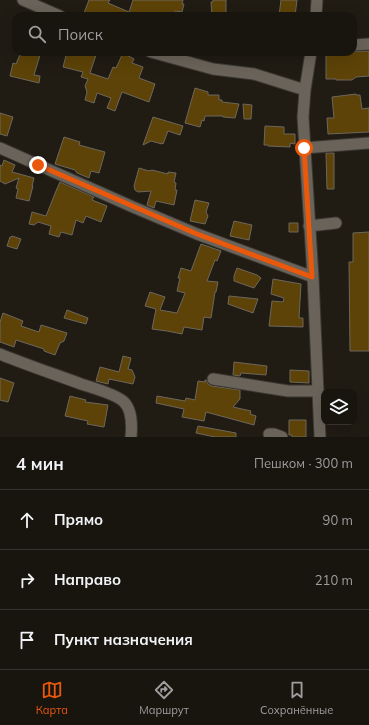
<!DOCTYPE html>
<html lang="ru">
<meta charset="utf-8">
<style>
body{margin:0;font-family:Mulish,sans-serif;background:#25211c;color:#f1f3f6}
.controls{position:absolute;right:12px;bottom:12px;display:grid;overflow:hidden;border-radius:8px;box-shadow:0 4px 16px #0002}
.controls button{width:36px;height:36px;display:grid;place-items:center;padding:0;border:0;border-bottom:1px solid #36332e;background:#18140e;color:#f1f3f6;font:20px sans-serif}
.stop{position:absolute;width:12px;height:12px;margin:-9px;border:3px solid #ea580c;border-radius:50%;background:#fff}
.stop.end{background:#ea580c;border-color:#fff;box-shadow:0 1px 4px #0008}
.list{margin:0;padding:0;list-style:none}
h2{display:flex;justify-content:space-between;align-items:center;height:52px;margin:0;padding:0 16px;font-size:17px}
h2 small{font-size:13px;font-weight:400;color:#9f9e9e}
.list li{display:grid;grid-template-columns:26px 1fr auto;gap:12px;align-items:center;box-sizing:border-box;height:60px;padding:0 16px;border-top:1px solid #36332e}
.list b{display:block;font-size:15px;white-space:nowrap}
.list em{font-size:13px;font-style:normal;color:#9f9e9e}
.icon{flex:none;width:22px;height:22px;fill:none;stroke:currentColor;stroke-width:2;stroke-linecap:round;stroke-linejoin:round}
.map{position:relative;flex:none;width:369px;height:437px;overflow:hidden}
.search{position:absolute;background:#18140e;box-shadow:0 4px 16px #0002;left:12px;right:12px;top:12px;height:44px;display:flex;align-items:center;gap:10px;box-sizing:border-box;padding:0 14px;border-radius:12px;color:#9f9e9e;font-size:15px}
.sheet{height:232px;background:#18140e}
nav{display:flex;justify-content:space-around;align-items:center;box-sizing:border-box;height:56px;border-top:1px solid #36332e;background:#18140e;font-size:11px;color:#9f9e9e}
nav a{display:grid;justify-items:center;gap:2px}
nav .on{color:#ea580c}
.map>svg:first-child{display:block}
.building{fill:#5d4307;stroke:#6d675d}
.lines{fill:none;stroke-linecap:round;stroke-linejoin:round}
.minor-casing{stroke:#3b3733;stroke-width:13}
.minor{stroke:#696359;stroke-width:11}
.route{stroke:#ea580c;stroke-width:5}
</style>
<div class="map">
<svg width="369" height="437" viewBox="0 0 369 437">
<rect width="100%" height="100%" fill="#201b13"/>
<path class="building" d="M89,0H110L108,3L129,12L133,0H183L182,4H184L182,12L175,11L174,16L156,13L155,16H90L84,13Z
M213,0H226V16H212L211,2H213Z
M281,0H297L295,16H279Z
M369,51V76L356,77L352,80H336V79H326V52Z
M21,52H41L34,75L40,76L39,83L10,76L13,63L16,64Z
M67,52H97L90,73L108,79L113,67L116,68L123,53L134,59L132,63L143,67L139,78L155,84L149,102L122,92L115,111L107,108L111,98L97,93L94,103L85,100L87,92L85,86L88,79L81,77L83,72L63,67Z
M195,88L208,92V95H219V100H222V102L239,104L235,118L223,117V116H205L204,121L202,120L200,127L185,123Z
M356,94V95H360L362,109L369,108V132L328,134L327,118H334L332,97Z
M243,104L252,105L251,119H244Z
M0,113L13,117L7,136L0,134Z
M153,117L183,126L180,135L168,131L163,144L162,143V144L151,141L143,145Z
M265,126L284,127V134H295V144L290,143V147L268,146V145H264Z
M64,137L80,142L79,145L105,152L99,173L91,171L89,178L77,173L75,170L55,164Z
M326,153H334V189H327Z
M4,160L15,165L12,172L34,178L32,186H33L29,201L16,198L18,189L16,188L19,178L5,184L0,181V165L2,166Z
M139,168L149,171L152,170L168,174V172L176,173L174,182L176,183L175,190H177L174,205L156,201L154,208L147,205L151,191L138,192L135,190L134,186Z
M60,182L94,197L92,200L107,206L101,222L86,216L83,223L76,220L72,235L61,232L59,237L49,234L51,226L38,222L34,225L29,224L32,212L46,216L56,191Z
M195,200L209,203L206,212L208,216L205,224L190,221Z
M234,221L252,225L249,240L230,236Z
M289,223H298V232H289Z
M369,232V351H350L349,262H353V233Z
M12,236L21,239L17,249L7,246L10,237H11Z
M201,244L221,251L217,261L215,260L207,281L218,282L216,292H215L211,318L204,317L202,330L184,327L182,334L167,331L152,329L156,309L145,306L150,292L165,297L160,310L177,313L185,293L177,291L180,278H178L181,268L191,271Z
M237,268L257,275L261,278L254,288L234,281V276Z
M273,279L301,284L299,318H303V327L269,326L272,301L283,302L284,298L271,294Z
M229,296L258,299L253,313L228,304Z
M67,310L88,318L86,324L64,318Z
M3,313L23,321L21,326L39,332L41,325L67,333L64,341L60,343L55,355L44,351V349L16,340L14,347L0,342V322Z
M123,356L131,358L128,369L132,370L135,377L133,384L109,379L108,384L96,381L100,367L119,372Z
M234,362L267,366L266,375L241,373L240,376L233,375Z
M290,370L309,371V383L290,382Z
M0,378L14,383L8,402L0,400Z
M205,380H206L208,384L212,386L240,390V399L233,407L251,411L250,414L256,416L254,425L206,412L204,421L182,417L184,409L156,403L157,396L185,401L186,398L195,400L198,381L205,382Z
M70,396L86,400L85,402L108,405L104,427L87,424L88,421L65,416Z
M289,420H306V437H292V435H289Z
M198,426L236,433V437H215L196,433Z"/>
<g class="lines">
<g class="minor-casing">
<path id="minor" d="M23,0L60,16
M316,16L317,0
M353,45L369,44
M151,52L213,69L254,74L305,90
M311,52L305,90L303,117L313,277L320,437
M0,148L133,207L197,234L313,277
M304,148L369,143
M309,226L336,223
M0,354C27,365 54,374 81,384C91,387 118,395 124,402C132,410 132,426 131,437
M213,379L288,391H318
M269,434H274L282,437"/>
</g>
<use href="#minor" class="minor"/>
</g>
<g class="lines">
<path class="route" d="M38,165L197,234L312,277L304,148"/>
</g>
</svg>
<div class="controls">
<button><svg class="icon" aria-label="layers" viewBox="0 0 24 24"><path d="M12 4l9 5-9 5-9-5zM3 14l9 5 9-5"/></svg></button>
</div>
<div class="stop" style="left:304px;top:148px"></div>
<div class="stop end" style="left:38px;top:165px"></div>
<div class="search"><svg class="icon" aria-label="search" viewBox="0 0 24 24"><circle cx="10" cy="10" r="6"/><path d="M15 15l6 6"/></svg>Поиск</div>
</div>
<section class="sheet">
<h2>4 мин<small>Пешком · 300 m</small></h2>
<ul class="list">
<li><svg class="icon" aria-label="ahead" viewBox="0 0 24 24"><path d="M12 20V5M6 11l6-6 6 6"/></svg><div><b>Прямо</b></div><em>90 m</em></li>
<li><svg class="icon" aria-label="right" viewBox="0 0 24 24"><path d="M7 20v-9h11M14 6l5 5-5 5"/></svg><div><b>Направо</b></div><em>210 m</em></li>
<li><svg class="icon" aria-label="arrive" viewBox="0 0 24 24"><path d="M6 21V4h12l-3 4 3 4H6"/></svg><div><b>Пункт назначения</b></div></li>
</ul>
</section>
<nav>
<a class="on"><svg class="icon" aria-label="map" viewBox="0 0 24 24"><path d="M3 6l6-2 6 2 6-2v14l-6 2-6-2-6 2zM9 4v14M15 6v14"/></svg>Карта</a>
<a><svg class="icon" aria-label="directions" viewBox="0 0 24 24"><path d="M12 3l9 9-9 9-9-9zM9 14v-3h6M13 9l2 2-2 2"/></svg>Маршрут</a>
<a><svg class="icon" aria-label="saved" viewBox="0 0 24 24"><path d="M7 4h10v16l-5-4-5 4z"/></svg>Сохранённые</a>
</nav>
